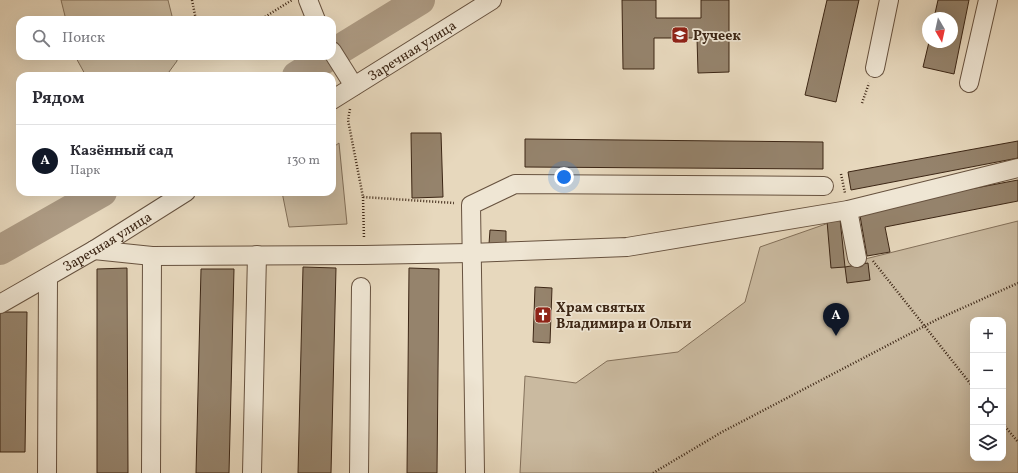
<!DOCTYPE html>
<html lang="ru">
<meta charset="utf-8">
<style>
body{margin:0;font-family:Vollkorn,serif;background:#f2f2f3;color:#2b2b33}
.controls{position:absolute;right:12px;bottom:12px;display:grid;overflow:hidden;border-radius:8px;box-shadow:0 4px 16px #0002}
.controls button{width:36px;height:36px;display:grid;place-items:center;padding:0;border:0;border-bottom:1px solid #e1e1e2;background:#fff;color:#2b2b33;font:20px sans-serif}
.compass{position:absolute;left:922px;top:12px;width:36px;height:36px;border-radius:50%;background:#fff;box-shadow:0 4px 16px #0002;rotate:171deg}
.you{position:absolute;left:564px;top:177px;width:14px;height:14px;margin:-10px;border:3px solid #fff;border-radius:50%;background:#1a73e8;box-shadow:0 0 0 6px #1a73e833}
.badge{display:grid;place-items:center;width:26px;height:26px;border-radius:50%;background:#111827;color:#fff;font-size:13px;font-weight:700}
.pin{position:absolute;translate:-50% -33px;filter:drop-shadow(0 1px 2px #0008)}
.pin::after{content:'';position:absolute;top:21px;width:14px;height:12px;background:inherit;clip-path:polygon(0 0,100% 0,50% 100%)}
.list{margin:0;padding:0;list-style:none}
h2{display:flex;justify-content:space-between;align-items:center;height:52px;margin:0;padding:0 16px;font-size:17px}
h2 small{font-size:13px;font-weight:400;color:#7c7c81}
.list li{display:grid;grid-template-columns:26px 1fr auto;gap:12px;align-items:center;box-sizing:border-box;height:72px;padding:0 16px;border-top:1px solid #e1e1e2}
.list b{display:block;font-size:15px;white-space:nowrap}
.list p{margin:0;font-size:13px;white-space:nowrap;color:#7c7c81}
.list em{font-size:13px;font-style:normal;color:#7c7c81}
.icon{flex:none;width:22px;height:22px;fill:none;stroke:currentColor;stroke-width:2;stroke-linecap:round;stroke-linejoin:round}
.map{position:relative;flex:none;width:1018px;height:473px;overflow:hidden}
.search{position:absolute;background:#fff;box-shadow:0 4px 16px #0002;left:16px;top:16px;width:320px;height:44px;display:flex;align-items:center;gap:10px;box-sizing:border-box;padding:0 14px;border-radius:12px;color:#7c7c81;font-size:15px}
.panel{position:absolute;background:#fff;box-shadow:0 4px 16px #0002;left:16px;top:72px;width:320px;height:124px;border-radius:12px}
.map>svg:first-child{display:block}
.green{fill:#cabaa0;stroke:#83705a;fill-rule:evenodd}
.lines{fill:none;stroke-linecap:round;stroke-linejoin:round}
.river{stroke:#ad9b84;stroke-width:30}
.building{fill:#95836c;stroke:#3c2615}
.minor-casing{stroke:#67523f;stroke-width:20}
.path{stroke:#3c2615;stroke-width:2.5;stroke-dasharray:1 2;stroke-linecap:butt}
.minor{stroke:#efe6d4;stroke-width:18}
.labels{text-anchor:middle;stroke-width:3.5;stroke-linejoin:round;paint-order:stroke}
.poi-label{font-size:14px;font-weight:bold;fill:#3c2615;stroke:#efe6d4;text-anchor:start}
.street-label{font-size:14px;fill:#3c2615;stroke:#efe6d4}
</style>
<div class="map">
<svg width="1018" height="473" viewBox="0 0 1018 473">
<rect width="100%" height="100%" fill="#e7d8bd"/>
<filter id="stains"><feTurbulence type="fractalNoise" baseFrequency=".005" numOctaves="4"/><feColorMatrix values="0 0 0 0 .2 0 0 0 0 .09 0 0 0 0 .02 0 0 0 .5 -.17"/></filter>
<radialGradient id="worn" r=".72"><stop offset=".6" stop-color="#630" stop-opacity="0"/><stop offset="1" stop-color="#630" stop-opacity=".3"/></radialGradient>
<path class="green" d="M61,0H168L173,20H66Z
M75,56H177V61L166,76H86Z
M339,143L347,224L289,227L282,192H332V148Z
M846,217L865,259L1018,221V473H520L525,376L576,383L607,361L678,352L745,302L760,247ZM973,320H1003V458H973Z"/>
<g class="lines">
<path class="river" d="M332,54L420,0
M297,76L329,56
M0,250L102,192"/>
</g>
<path class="building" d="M622,0H656V18H701V0H729V72L698,73L697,38H654V69H623Z
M827,0H859L836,102L805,95Z
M938,0H969L954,74L923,67L929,42H952V18H934Z
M411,133H441L443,197L412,198Z
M525,139L823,142V169L525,167Z
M1018,141V158L851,190L848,172Z
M1018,180V201L885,227L890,252L867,256L859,210Z
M840,219L845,267L831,268L827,221Z
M490,230L506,231V245L489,244Z
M868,263L870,280L847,283L845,267Z
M303,267L336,268L331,473H298Z
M127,268L128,473H97V269Z
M409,268L439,269L437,473H407Z
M201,269H234L229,473H196Z
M535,287L552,288L550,343L533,342Z
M0,312H27L25,452H0Z"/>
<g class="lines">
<g class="minor-casing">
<g id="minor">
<path d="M308,0L316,20"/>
<path d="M332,51L354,86"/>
<path d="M875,68L889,0"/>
<path d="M969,83L988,0"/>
<path id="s1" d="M332,100L492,0"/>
<path d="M848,210L857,258"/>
<path d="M94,250L152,256L364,255L470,253L627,247L848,210L1018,168"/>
<path id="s2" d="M0,304L94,250L186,192"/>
<path d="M47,473L48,277"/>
<path d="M151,473L152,256"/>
<path d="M252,473L257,255"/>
<path d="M359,473L361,287"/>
<path d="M475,473L471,205L515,184L824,186"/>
</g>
</g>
<path class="path" d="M192,0L196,20
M260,20L292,0
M862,103L869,83
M350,109L348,120L363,197L454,203
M841,174L845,193
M363,197L364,239
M873,261L973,387
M1003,424L1018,442
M653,473L722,432L938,319L1018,283"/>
<use href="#minor" class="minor"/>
</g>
<defs>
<g id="school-square" transform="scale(0.9)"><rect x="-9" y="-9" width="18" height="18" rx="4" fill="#8f2418" stroke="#efe6d4"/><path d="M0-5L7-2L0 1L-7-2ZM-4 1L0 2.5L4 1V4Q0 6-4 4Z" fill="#fff"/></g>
<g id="church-square" transform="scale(0.9)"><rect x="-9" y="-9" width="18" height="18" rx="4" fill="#8f2418" stroke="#efe6d4"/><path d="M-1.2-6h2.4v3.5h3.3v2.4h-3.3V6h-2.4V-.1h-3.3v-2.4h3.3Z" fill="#fff"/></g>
</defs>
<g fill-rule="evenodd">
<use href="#school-square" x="680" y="35"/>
<use href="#church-square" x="543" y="315"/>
</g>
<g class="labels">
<g class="poi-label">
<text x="693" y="40">Ручеек</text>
<text x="556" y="312">Храм святых<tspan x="556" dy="16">Владимира и Ольги</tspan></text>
</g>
<g class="street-label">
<text dy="5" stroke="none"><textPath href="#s1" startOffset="94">Заречная улица</textPath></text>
<text dy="5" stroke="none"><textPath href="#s2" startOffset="124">Заречная улица</textPath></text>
</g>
</g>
<rect width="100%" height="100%" filter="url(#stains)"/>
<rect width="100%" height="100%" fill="url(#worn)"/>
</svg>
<div class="controls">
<button>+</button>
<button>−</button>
<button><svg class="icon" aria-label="locate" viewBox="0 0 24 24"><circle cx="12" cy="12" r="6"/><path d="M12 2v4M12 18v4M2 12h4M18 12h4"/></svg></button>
<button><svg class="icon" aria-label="layers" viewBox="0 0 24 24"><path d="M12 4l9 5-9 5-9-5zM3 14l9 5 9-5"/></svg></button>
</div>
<svg class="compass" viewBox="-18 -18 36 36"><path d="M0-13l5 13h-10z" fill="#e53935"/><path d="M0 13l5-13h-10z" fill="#7c7c81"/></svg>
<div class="you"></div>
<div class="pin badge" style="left:836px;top:336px">A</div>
<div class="search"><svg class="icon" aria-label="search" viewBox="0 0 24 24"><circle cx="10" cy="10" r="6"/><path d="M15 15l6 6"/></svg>Поиск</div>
<section class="panel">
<h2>Рядом<small></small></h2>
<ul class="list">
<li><span class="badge">A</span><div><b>Казённый сад</b><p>Парк</p></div><em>130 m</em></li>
</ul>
</section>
</div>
